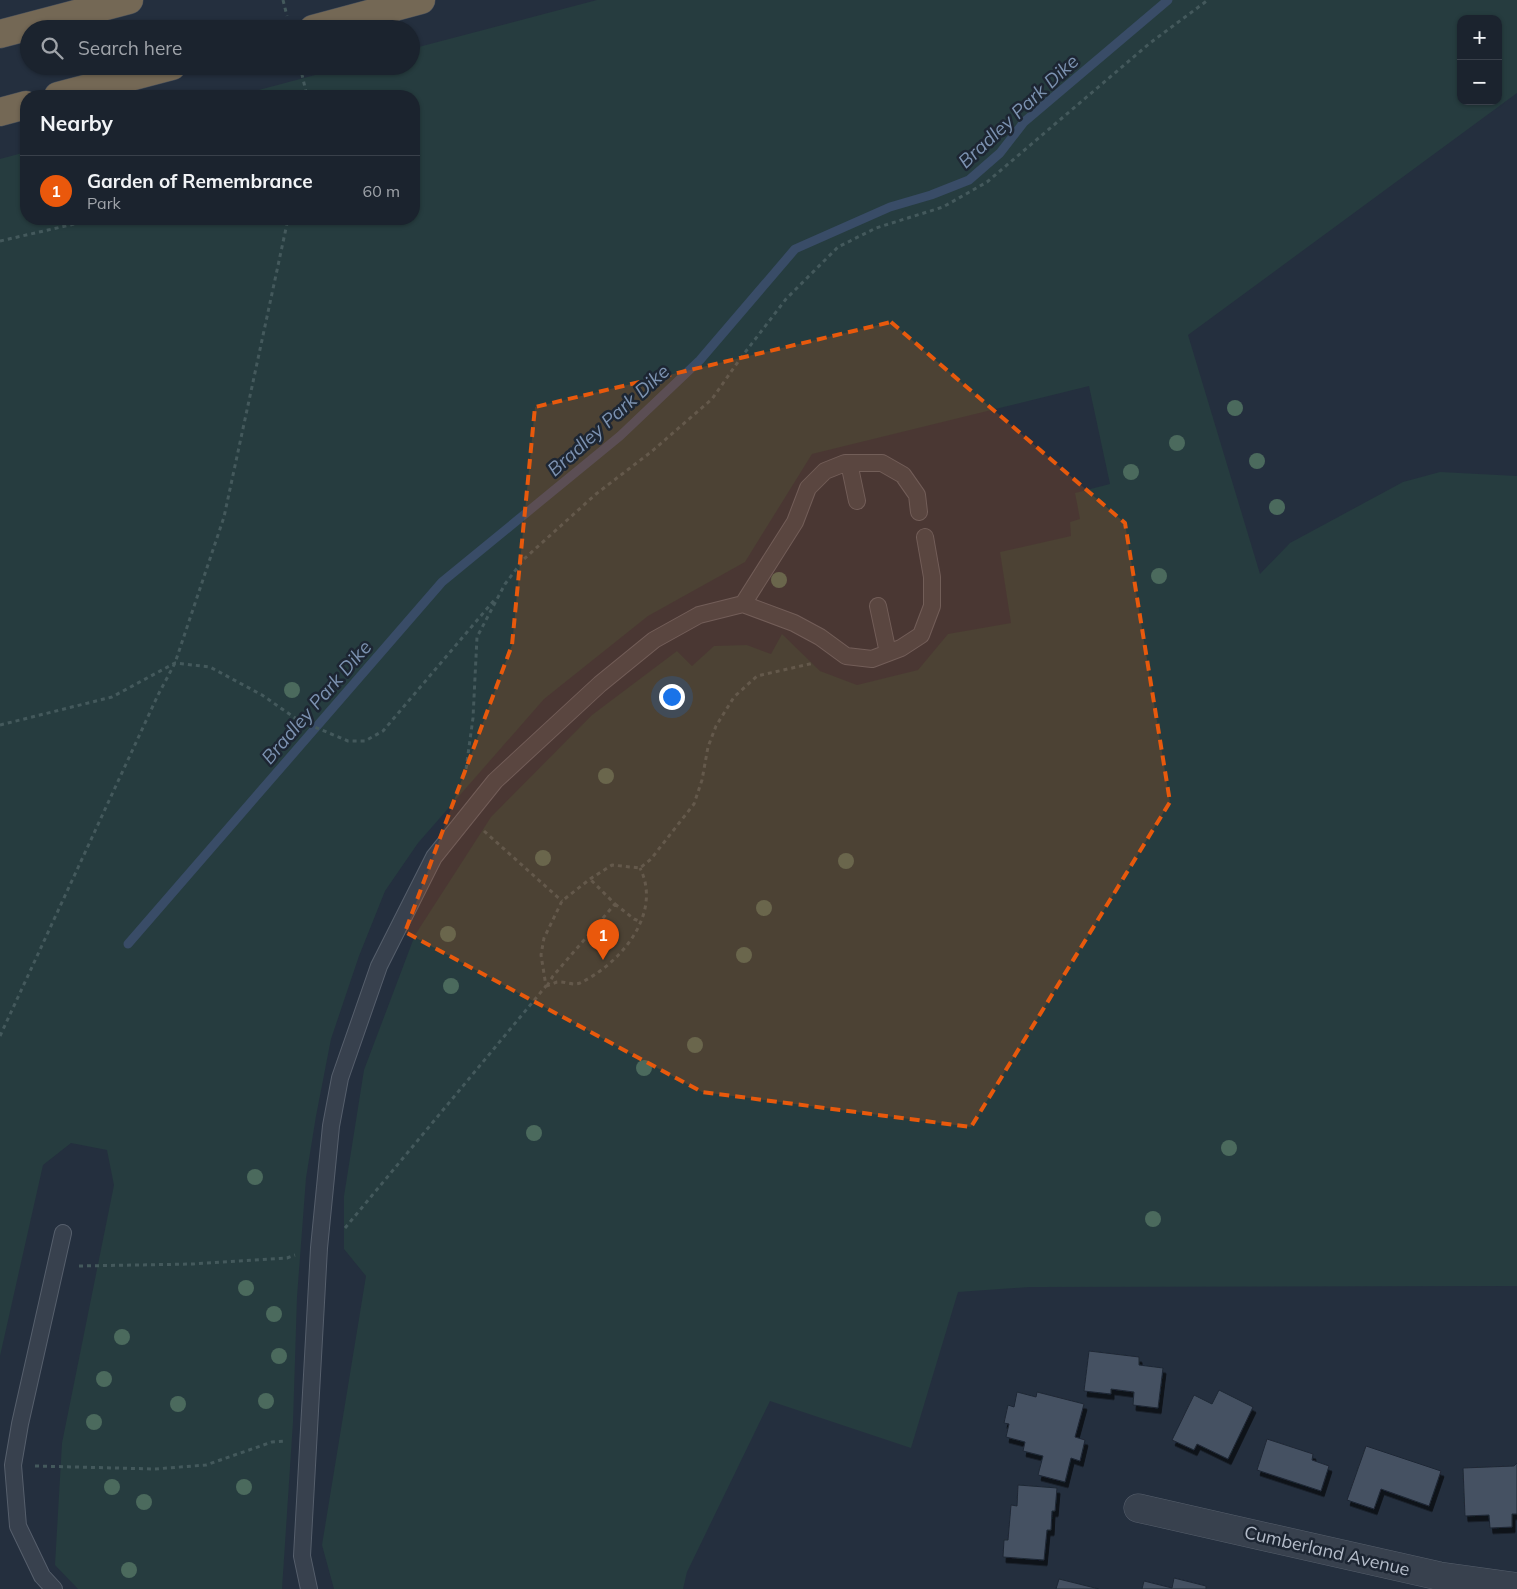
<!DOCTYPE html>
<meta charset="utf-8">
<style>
body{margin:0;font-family:Mulish,sans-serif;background:#242b36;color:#f1f3f6}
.controls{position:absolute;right:15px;top:15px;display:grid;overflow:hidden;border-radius:10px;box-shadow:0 1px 4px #0004}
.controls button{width:45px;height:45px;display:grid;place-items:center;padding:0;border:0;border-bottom:1px solid #39404a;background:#1b232e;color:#f1f3f6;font:25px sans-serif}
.you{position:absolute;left:671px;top:696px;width:18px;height:18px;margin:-12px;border:4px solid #fff;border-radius:50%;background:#1a73e8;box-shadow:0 0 0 8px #1a73e833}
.badge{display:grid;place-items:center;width:32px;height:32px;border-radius:50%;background:#ea580c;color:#fff;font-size:16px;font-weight:700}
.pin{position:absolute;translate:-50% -41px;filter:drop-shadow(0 1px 2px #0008)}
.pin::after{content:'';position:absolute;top:26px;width:18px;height:15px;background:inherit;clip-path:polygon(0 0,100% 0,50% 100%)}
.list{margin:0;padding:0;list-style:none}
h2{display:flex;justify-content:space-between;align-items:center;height:65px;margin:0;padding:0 20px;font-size:21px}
h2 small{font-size:16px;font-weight:400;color:#a0a4aa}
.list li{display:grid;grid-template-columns:32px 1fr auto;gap:15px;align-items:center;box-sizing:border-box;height:70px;padding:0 20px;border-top:1px solid #39404a}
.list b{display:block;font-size:19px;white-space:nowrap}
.list p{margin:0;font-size:16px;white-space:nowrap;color:#a0a4aa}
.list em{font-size:16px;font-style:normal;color:#a0a4aa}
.icon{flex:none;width:28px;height:28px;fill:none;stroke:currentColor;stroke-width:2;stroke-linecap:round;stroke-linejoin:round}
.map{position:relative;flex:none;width:1517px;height:1589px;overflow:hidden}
.search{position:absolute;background:#1b232e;box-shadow:0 1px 4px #0004;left:20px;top:20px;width:400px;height:55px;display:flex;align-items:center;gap:12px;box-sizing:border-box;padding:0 18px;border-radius:28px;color:#a0a4aa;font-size:19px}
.panel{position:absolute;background:#1b232e;box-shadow:0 1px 4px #0004;left:20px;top:90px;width:400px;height:135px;border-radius:20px}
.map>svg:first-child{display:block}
.green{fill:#263c3f;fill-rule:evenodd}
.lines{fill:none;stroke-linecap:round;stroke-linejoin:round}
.stream{stroke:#394c67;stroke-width:9}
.building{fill:#455162;stroke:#1f2835;filter:url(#shadow)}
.service-casing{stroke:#565f6c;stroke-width:18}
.minor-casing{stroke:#565f6c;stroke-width:29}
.motorway-casing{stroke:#434c59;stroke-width:29}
.path{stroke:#44595c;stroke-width:3;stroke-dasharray:4 4;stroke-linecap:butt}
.service{stroke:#38414e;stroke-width:16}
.minor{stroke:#38414e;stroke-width:28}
.motorway{stroke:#746855;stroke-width:28}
.tree{fill:#4b6a5d}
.marked{fill:#e8590c;fill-opacity:0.2;stroke:#e8590c;stroke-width:4;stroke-dasharray:10 6;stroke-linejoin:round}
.labels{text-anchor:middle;stroke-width:5;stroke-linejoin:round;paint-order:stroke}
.street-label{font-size:18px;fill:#b4bcc9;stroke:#1d2633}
.water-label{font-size:19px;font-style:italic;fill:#7c92b1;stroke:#1d2633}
</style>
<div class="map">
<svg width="1517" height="1589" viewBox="0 0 1517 1589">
<defs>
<filter id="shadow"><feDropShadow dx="3" dy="5.5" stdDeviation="0" flood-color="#0009"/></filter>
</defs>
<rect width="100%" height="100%" fill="#242f3e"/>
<path class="green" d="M597,0H1517V93L1188,335L1260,574L1290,543L1403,482L1440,472L1517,476V1286L1030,1287L958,1292L911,1448L770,1401L687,1572L683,1589H334L322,1545L366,1276L344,1249V1196L364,1070L415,935L491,817L592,715L677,651L692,666L714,646L747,645L771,654L782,634L820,671L857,685L918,670L948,634L1011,623L1000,552L1071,536L1070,522L1080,519L1075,493L1110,484L1089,386L812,454L745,562L648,616L544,699L418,843L385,891L359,956L331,1039L316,1116L306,1178L297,1297L293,1422L282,1589H78L55,1565L62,1443L114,1185L107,1150L71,1143L43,1165L0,1356V159L26,152V219H414V96H236L349,66H411V49ZM1461,19H1498V101H1461Z"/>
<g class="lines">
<path class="stream" d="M128,944L442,582L620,436L700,360L795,249L890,207L931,195L969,180L1000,153L1024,122L1168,0"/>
</g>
<path class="building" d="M1089,1351L1139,1357V1365L1163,1368L1158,1408L1133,1405L1134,1392L1111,1389V1394L1084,1391Z
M1219,1390L1253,1407L1228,1459L1197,1444L1194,1450L1172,1440L1194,1395L1212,1404Z
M1017,1392L1036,1397L1037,1392L1084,1404L1075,1437L1085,1440L1080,1461L1071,1458L1065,1482L1038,1475L1043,1456L1023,1451L1025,1442L1006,1437L1009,1424L1004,1423L1008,1405L1014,1407Z
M1267,1439L1313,1454L1312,1460L1329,1466L1321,1491L1257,1470Z
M1366,1446L1441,1471L1429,1506L1381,1489L1374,1509L1347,1500Z
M1517,1463V1514H1512V1527L1490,1528L1489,1515L1465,1516L1463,1468L1514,1466Z
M1018,1485L1057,1488L1055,1511H1052L1051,1530H1047L1044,1560L1003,1557L1004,1540H1008L1011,1505L1017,1506Z
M1174,1578L1206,1586V1589H1142L1144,1581L1172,1588Z
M1059,1579L1099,1589H1056Z"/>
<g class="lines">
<g class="service-casing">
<path id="service" d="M849,463L857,501
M743,604L794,623L820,637L846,656L872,659L901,648L921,635L932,606V577L925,537
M878,606L888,653
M54,1589L42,1576L18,1526L13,1465L20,1424L63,1233
M309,1589L302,1556L319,1248L331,1126L340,1078L379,966L434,857L495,781L600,684L654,640L699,615L743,604L795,522L808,488L825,471L845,463H882L903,475L917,495L919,512"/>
</g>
<g class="minor-casing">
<path id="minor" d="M1138,1508L1439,1576L1517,1587"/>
</g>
<g class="motorway-casing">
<path id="motorway" d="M313,29L421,0
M0,34L129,0
M58,96L172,66
M0,112L26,105"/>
</g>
<path class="path" d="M283,0L287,16
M300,66L307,96
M0,241L96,219
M0,725L112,697L175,663L210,667L262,695L298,720L348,741H365L383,731L496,598
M466,769L473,718L477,637L505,584L524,559L596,494L651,452L712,399L740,359L786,299L838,247L876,228L943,207L987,182L1150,43L1208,0
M484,831L562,901
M615,904L634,919L641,922
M546,986C550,985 554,983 557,982C565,981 573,986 580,983C620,964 663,914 640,868
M547,986L553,976L615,904L590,879
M0,1036L158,695L175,663L224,517L288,219
M345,1228L546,986L541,955L544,938L562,901L590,879L612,865L640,868L651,859L694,804L702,780L708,747L716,726L734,697L757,676L814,663
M79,1266L193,1264L287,1258L295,1255
M35,1466L155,1469L206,1465L272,1442L285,1441"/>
<use href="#service" class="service"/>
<use href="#minor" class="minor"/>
<use href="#motorway" class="motorway"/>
</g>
<g class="tree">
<circle cx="1235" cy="408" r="8"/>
<circle cx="1177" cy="443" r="8"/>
<circle cx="1257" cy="461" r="8"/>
<circle cx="1131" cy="472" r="8"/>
<circle cx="1277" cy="507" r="8"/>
<circle cx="1159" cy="576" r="8"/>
<circle cx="779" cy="580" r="8"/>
<circle cx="292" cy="690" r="8"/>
<circle cx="606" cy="776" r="8"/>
<circle cx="543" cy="858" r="8"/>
<circle cx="846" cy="861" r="8"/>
<circle cx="764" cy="908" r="8"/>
<circle cx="448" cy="934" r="8"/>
<circle cx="744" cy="955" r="8"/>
<circle cx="451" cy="986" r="8"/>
<circle cx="695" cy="1045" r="8"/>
<circle cx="644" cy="1068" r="8"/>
<circle cx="534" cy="1133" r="8"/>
<circle cx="1229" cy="1148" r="8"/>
<circle cx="255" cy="1177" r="8"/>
<circle cx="1153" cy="1219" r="8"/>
<circle cx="246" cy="1288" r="8"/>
<circle cx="274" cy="1314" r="8"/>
<circle cx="122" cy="1337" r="8"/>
<circle cx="279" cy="1356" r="8"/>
<circle cx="104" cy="1379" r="8"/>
<circle cx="266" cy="1401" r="8"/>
<circle cx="178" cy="1404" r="8"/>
<circle cx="94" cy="1422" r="8"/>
<circle cx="112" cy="1487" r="8"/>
<circle cx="244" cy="1487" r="8"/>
<circle cx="144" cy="1502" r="8"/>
<circle cx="129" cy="1570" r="8"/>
</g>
<path class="marked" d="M891,322L1125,523L1170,802L971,1127L702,1092L405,932L512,645L535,407Z"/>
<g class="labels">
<g class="street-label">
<text transform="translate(1327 1551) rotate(13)" y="6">Cumberland Avenue</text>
</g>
<g class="water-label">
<text transform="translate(1018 111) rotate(-43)" y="7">Bradley Park Dike</text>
<text transform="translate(608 420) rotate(-42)" y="7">Bradley Park Dike</text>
<text transform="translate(316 702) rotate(-49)" y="7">Bradley Park Dike</text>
</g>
</g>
</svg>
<div class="controls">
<button>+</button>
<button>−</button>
</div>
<div class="you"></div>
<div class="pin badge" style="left:603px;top:960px">1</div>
<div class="search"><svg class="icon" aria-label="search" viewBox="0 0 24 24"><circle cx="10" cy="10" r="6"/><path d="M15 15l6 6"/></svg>Search here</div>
<section class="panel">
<h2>Nearby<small></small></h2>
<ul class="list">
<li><span class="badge">1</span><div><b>Garden of Remembrance</b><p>Park</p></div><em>60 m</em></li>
</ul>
</section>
</div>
